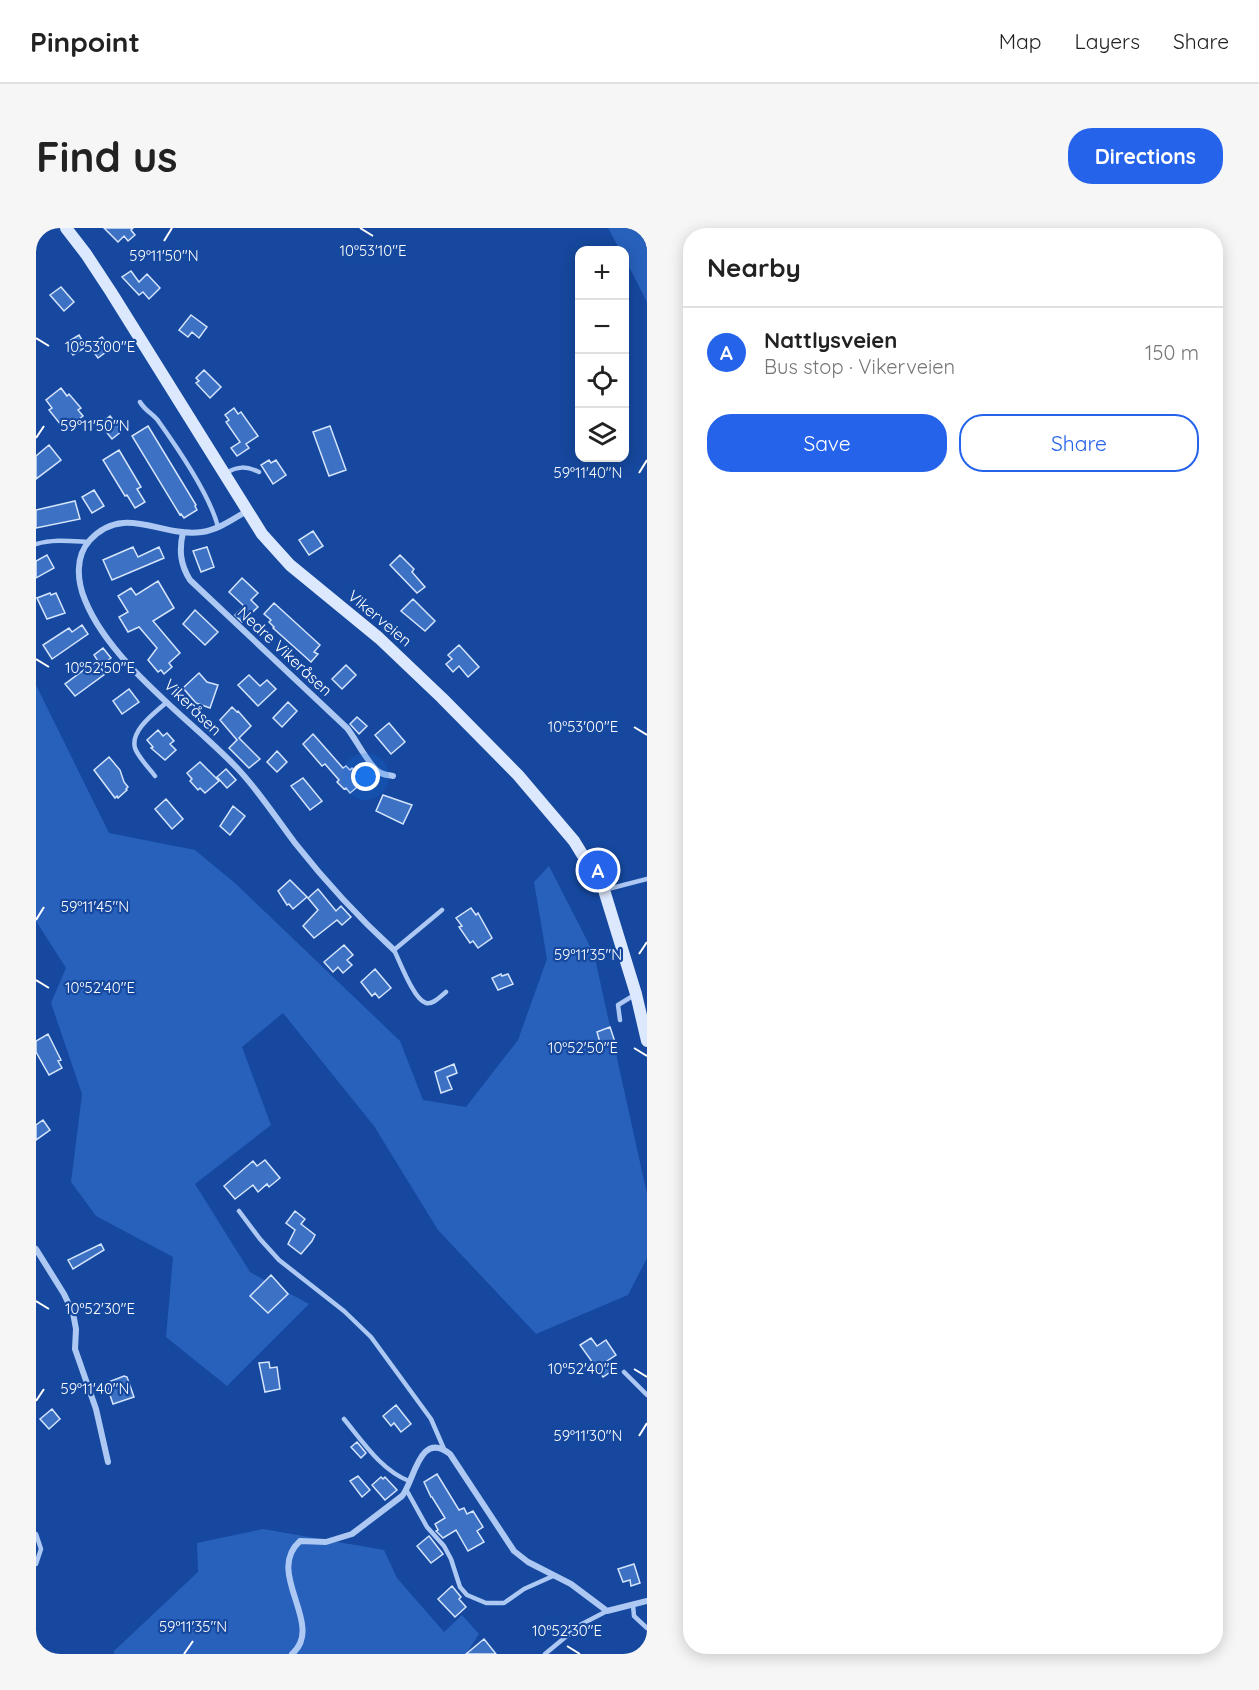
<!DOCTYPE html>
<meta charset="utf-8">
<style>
body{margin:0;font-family:Quicksand,sans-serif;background:#f6f6f6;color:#222}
.controls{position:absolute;right:18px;top:18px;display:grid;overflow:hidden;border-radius:12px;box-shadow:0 3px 15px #0003}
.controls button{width:54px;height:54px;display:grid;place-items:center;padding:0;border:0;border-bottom:2px solid #e0e0e0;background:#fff;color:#222;font:30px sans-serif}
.you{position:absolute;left:330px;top:549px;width:21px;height:21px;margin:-15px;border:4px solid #fff;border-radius:50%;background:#1a73e8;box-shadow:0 0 0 9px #1a73e833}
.badge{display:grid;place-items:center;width:39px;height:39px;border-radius:50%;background:#2563eb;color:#fff;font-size:20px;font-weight:700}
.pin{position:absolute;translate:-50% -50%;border:3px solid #fff;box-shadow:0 2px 6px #0006}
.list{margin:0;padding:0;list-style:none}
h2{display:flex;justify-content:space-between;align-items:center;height:78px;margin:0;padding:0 24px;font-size:26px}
h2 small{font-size:20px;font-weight:400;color:#767676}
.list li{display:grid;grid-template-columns:39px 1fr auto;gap:18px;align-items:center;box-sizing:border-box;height:90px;padding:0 24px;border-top:2px solid #e0e0e0}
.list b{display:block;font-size:22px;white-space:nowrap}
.list p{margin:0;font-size:20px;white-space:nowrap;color:#767676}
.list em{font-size:20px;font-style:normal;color:#767676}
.actions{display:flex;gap:12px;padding:18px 24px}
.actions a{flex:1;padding:14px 0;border:2px solid #2563eb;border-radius:24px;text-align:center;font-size:21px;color:#2563eb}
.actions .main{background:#2563eb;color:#fff}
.icon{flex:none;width:33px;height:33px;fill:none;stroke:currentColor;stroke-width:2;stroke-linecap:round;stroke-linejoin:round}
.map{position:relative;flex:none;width:611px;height:1426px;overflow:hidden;border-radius:24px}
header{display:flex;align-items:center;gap:36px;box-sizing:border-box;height:84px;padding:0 30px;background:#fff;border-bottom:2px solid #e0e0e0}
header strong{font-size:28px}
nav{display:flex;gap:33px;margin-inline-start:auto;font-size:21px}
.intro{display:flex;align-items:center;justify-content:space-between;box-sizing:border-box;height:144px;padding:0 36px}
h1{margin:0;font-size:42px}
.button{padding:15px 27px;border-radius:24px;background:#2563eb;color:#fff;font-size:21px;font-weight:700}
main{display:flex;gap:36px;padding:0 36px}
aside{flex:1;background:#fff;border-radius:24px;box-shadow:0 3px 15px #0003}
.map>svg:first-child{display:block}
.green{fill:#2861bc}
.building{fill:#3d71c4;stroke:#d5e4fd;stroke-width:1.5}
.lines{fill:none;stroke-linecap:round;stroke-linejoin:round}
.lane{stroke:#acc8f3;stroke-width:4.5}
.street{stroke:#acc8f3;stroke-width:6}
.secondary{stroke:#dce8fd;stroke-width:12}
.ticks{fill:none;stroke:#fff;stroke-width:2}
.labels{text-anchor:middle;stroke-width:4.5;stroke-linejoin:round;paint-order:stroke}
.street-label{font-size:16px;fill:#fff;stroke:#15489e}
.ticks-label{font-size:15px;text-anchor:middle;fill:#fff;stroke:#15489e;stroke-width:4.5;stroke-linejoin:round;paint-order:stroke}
</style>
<header>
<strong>Pinpoint</strong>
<nav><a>Map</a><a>Layers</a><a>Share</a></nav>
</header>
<div class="intro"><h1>Find us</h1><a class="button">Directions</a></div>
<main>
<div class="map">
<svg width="611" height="1426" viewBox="0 0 611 1426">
<rect width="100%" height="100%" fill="#15489e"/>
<path class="green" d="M572,0H611V74L589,31L588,22H584Z
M0,457L73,605L159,622L200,656L364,813L387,872L430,879L482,812L511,731L498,654L513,638L558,726L611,966V1030L592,1067L500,1106L402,1002L338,898L247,785L206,819L235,897L159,956L214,1044L273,1076L191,1158L130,1109L137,1029L60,988L35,954L46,866L15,775L30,740L0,693Z
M227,1301L348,1322L361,1350L408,1404L426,1387L443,1406L430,1426H78V1423L162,1344L161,1315Z"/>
<path class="building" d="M68,0H97L95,2L99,7L92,13L88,8L82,14Z
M95,43L103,54L111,46L124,60L113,71L107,64L103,67L86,49Z
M25,59L38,74L28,83L14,67Z
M155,87L171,99L163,110L156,104L152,109L143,102Z
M43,107L50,119L37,127L30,115Z
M66,109L74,121L62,130L53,118Z
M168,142L185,159L174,170L160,155L163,153L160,150Z
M25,160L31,168L33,166L45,180L42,182L47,188L32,200L28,195L25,197L13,182L16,180L10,172Z
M198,180L202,186L205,184L222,208L210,216L213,220L201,228L195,220L204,214L190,194L193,192L189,187Z
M74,188L86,203L76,211L64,196Z
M112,198L160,277L159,278L161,282L148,290L145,286L144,287L96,208Z
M294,198L310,242L293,248L277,204Z
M13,217L25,232L0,251V228Z
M83,222L105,259L101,261L109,274L99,280L91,267L89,268L67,232Z
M233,232L235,235L240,232L250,247L237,256L225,237Z
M58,262L68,278L56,285L46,269Z
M39,273L44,291L0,300V282Z
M277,303L287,318L273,327L263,312Z
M97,319L102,329L123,319L128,330L76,352L67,332Z
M171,319L178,339L165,344L157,323Z
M11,327L18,340L0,350V333Z
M364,327L378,341L376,344L389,359L381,365L354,337Z
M206,350L222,365L215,372L222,379L206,394L199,387L208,378L193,364Z
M122,353L138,380L117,393L144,425L133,435L136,439L128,446L125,442L122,444L112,432L121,420L103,399L92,404L83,389L92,384L82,368L95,360L100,367Z
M14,365L15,367L20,365L29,385L11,391L1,370Z
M377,371L399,393L389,403L365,383Z
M238,375L284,417L278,424L282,426L275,434L237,400L238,399L233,394L235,392L228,386Z
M159,382L182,404L169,417L147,396Z
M46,397L52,406L16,431L7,417L33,400L36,404Z
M423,417L443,439L432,449L423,438L417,444L410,436L416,431L412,427Z
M67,420L75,430L65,438L58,427Z
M60,433L69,446L39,468L29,456Z
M310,437L320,447L306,461L296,451Z
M163,445L171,454L182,457L174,480L160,475L147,460Z
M213,447L224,458L231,452L240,461L222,478L202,457Z
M93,461L103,474L86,486L77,473Z
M252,474L261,483L246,499L237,490Z
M196,479L201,484L202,483L215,498L203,510L224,531L213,540L193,520L201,512L184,492Z
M321,489L331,498L323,506L314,496Z
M353,495L369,514L355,526L339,507Z
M122,502L127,508L131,505L138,513L134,516L140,522L129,532L115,520L117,519L111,512Z
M277,506L307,540L310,538L314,542L316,540L323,548L321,550L326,555L314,565L310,560L308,561L301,554L303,552L289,536L286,538L267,516Z
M241,523L251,534L241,544L231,534Z
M73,529L84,542L88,554L92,559L90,561L91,562L82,570L81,568L79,570L58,542Z
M164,534L183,553L169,565L164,560L162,562L154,553L156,551L151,545Z
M190,541L200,552L191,560L181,549Z
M267,550L286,573L274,582L255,558Z
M347,567L376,577L367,596L340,583Z
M130,571L147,591L136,601L119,581Z
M197,578L209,588L194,607L184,598Z
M254,652L271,669L257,681L253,676L251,677L242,663Z
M282,661L300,683L305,678L315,689L306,697L301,692L278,710L267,698L282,682L272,670Z
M435,680L440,687L442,685L456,710L442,720L437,713L434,715L423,699L426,698L420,690Z
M308,717L317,727L311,732L316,737L307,745L302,739L297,744L288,734Z
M339,741L355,760L343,770L339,765L336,768L325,754Z
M465,746L466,748L472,746L477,756L462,762L456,750Z
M574,799L579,814L565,818L561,804Z
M12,806L25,832L22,833L26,840L13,847L0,824V813Z
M418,836L421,845L411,849L416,861L405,865L399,844Z
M7,892L14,902L0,912V897Z
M229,932L244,950L233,959L231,956L222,964L217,957L199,971L188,958L217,933L221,938Z
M259,983L269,991L265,996L279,1007L276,1013L265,1026L252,1016L259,1002L250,995Z
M65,1016L68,1022L37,1041L32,1032Z
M235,1047L252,1066L232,1085L214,1068Z
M555,1110L561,1118L570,1112L580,1127L571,1133L576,1143L567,1149L544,1117Z
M233,1134L234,1140L241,1139L244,1161L229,1164L223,1135Z
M88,1148L91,1149L98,1169L77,1176L70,1155Z
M360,1177L375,1196L365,1204L358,1195L355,1198L347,1188Z
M16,1181L24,1191L13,1201L4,1191Z
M321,1214L330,1225L325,1230L315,1219Z
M401,1246L423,1282L428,1280L431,1286L437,1283L447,1299L441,1303L448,1314L432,1323L420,1302L407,1310L400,1303L402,1302L399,1296L409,1290L396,1269H395L388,1254Z
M322,1248L334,1262L326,1269L314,1253Z
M345,1249L347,1251L349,1249L361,1262L349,1272L336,1257Z
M393,1308L407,1326L395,1335L381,1318Z
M598,1336L604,1355L595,1358L594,1352L587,1354L582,1341Z
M416,1358L425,1369L423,1371L430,1379L419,1389L402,1371Z
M448,1411L460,1426H430Z"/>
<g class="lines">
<path class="lane" d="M104,174C110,184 118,186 123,194C143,222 174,267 182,299
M190,245C202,238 210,238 223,244
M0,316C17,311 34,313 52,314
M119,548C113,540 102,529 99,520C94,502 120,484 131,474
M568,662L611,651
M406,682L358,722C364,734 378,772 390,775C397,777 405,768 410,764
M584,792L582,777L600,766
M203,983L224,1011L243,1032L308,1083L335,1109L395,1191L408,1221
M588,1144L611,1167
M308,1191C327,1214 345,1242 373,1253
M371,1263L391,1299L408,1318L415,1331L424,1359L431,1367L450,1375H468L488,1361L517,1348
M0,1306L5,1321L0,1336
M597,1377L598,1388L611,1400
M509,1426L544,1397L571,1383"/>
<path class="street" d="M211,283C197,291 182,302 166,304C126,310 88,275 54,312C39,328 41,353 49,372C74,435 154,491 201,540C223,563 240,590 259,615C289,653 323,690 358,722
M147,304C143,322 144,336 154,352L311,500C320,511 333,538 343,544C347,547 353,547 357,548
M0,1021L28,1066L37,1085L40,1101L39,1121L60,1181L72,1234
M256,1426C290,1397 228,1345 264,1313L290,1314L316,1306L366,1268C378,1255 383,1201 414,1226L478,1323L492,1334L535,1356L571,1383L611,1373"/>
<path class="secondary" d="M30,0L50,26L75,64L226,306L254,337L343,410L406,470L482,547L538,613L568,662L600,766L611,813"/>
</g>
<path class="ticks" d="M324,0L337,8M128,13L136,0M0,110L13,118M0,210L8,198M603,245L611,232M0,431L13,439M598,499L611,507M0,692L8,679M603,726L611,714M0,752L13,760M598,820L611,828M0,1073L13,1081M598,1141L611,1149M0,1173L8,1161M603,1208L611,1195M531,1418L544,1426M148,1426L157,1413"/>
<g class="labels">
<g class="street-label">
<text transform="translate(344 390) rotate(40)" y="6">Vikerveien</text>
<text transform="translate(249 423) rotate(43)" y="6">Nedre Vikeråsen</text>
<text transform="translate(157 479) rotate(44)" y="6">Vikeråsen</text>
</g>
</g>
<g class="ticks-label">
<text x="337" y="28">10°53'10"E</text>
<text x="128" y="33">59°11'50"N</text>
<text x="64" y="124">10°53'00"E</text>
<text x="59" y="203">59°11'50"N</text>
<text x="552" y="250">59°11'40"N</text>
<text x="64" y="445">10°52'50"E</text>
<text x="547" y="504">10°53'00"E</text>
<text x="59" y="684">59°11'45"N</text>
<text x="552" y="732">59°11'35"N</text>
<text x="64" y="765">10°52'40"E</text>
<text x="547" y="825">10°52'50"E</text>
<text x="64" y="1086">10°52'30"E</text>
<text x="547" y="1146">10°52'40"E</text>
<text x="59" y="1166">59°11'40"N</text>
<text x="552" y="1213">59°11'30"N</text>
<text x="157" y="1404">59°11'35"N</text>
<text x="531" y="1408">10°52'30"E</text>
</g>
</svg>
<div class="controls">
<button>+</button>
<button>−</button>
<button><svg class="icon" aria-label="locate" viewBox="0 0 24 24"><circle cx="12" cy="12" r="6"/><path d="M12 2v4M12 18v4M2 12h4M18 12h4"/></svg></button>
<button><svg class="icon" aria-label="layers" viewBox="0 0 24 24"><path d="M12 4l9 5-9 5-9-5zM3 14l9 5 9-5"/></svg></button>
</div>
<div class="you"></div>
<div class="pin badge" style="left:562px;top:642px">A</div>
</div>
<aside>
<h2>Nearby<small></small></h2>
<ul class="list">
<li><span class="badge">A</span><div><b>Nattlysveien</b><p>Bus stop · Vikerveien</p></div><em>150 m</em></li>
</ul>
<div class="actions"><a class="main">Save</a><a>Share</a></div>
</aside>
</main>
